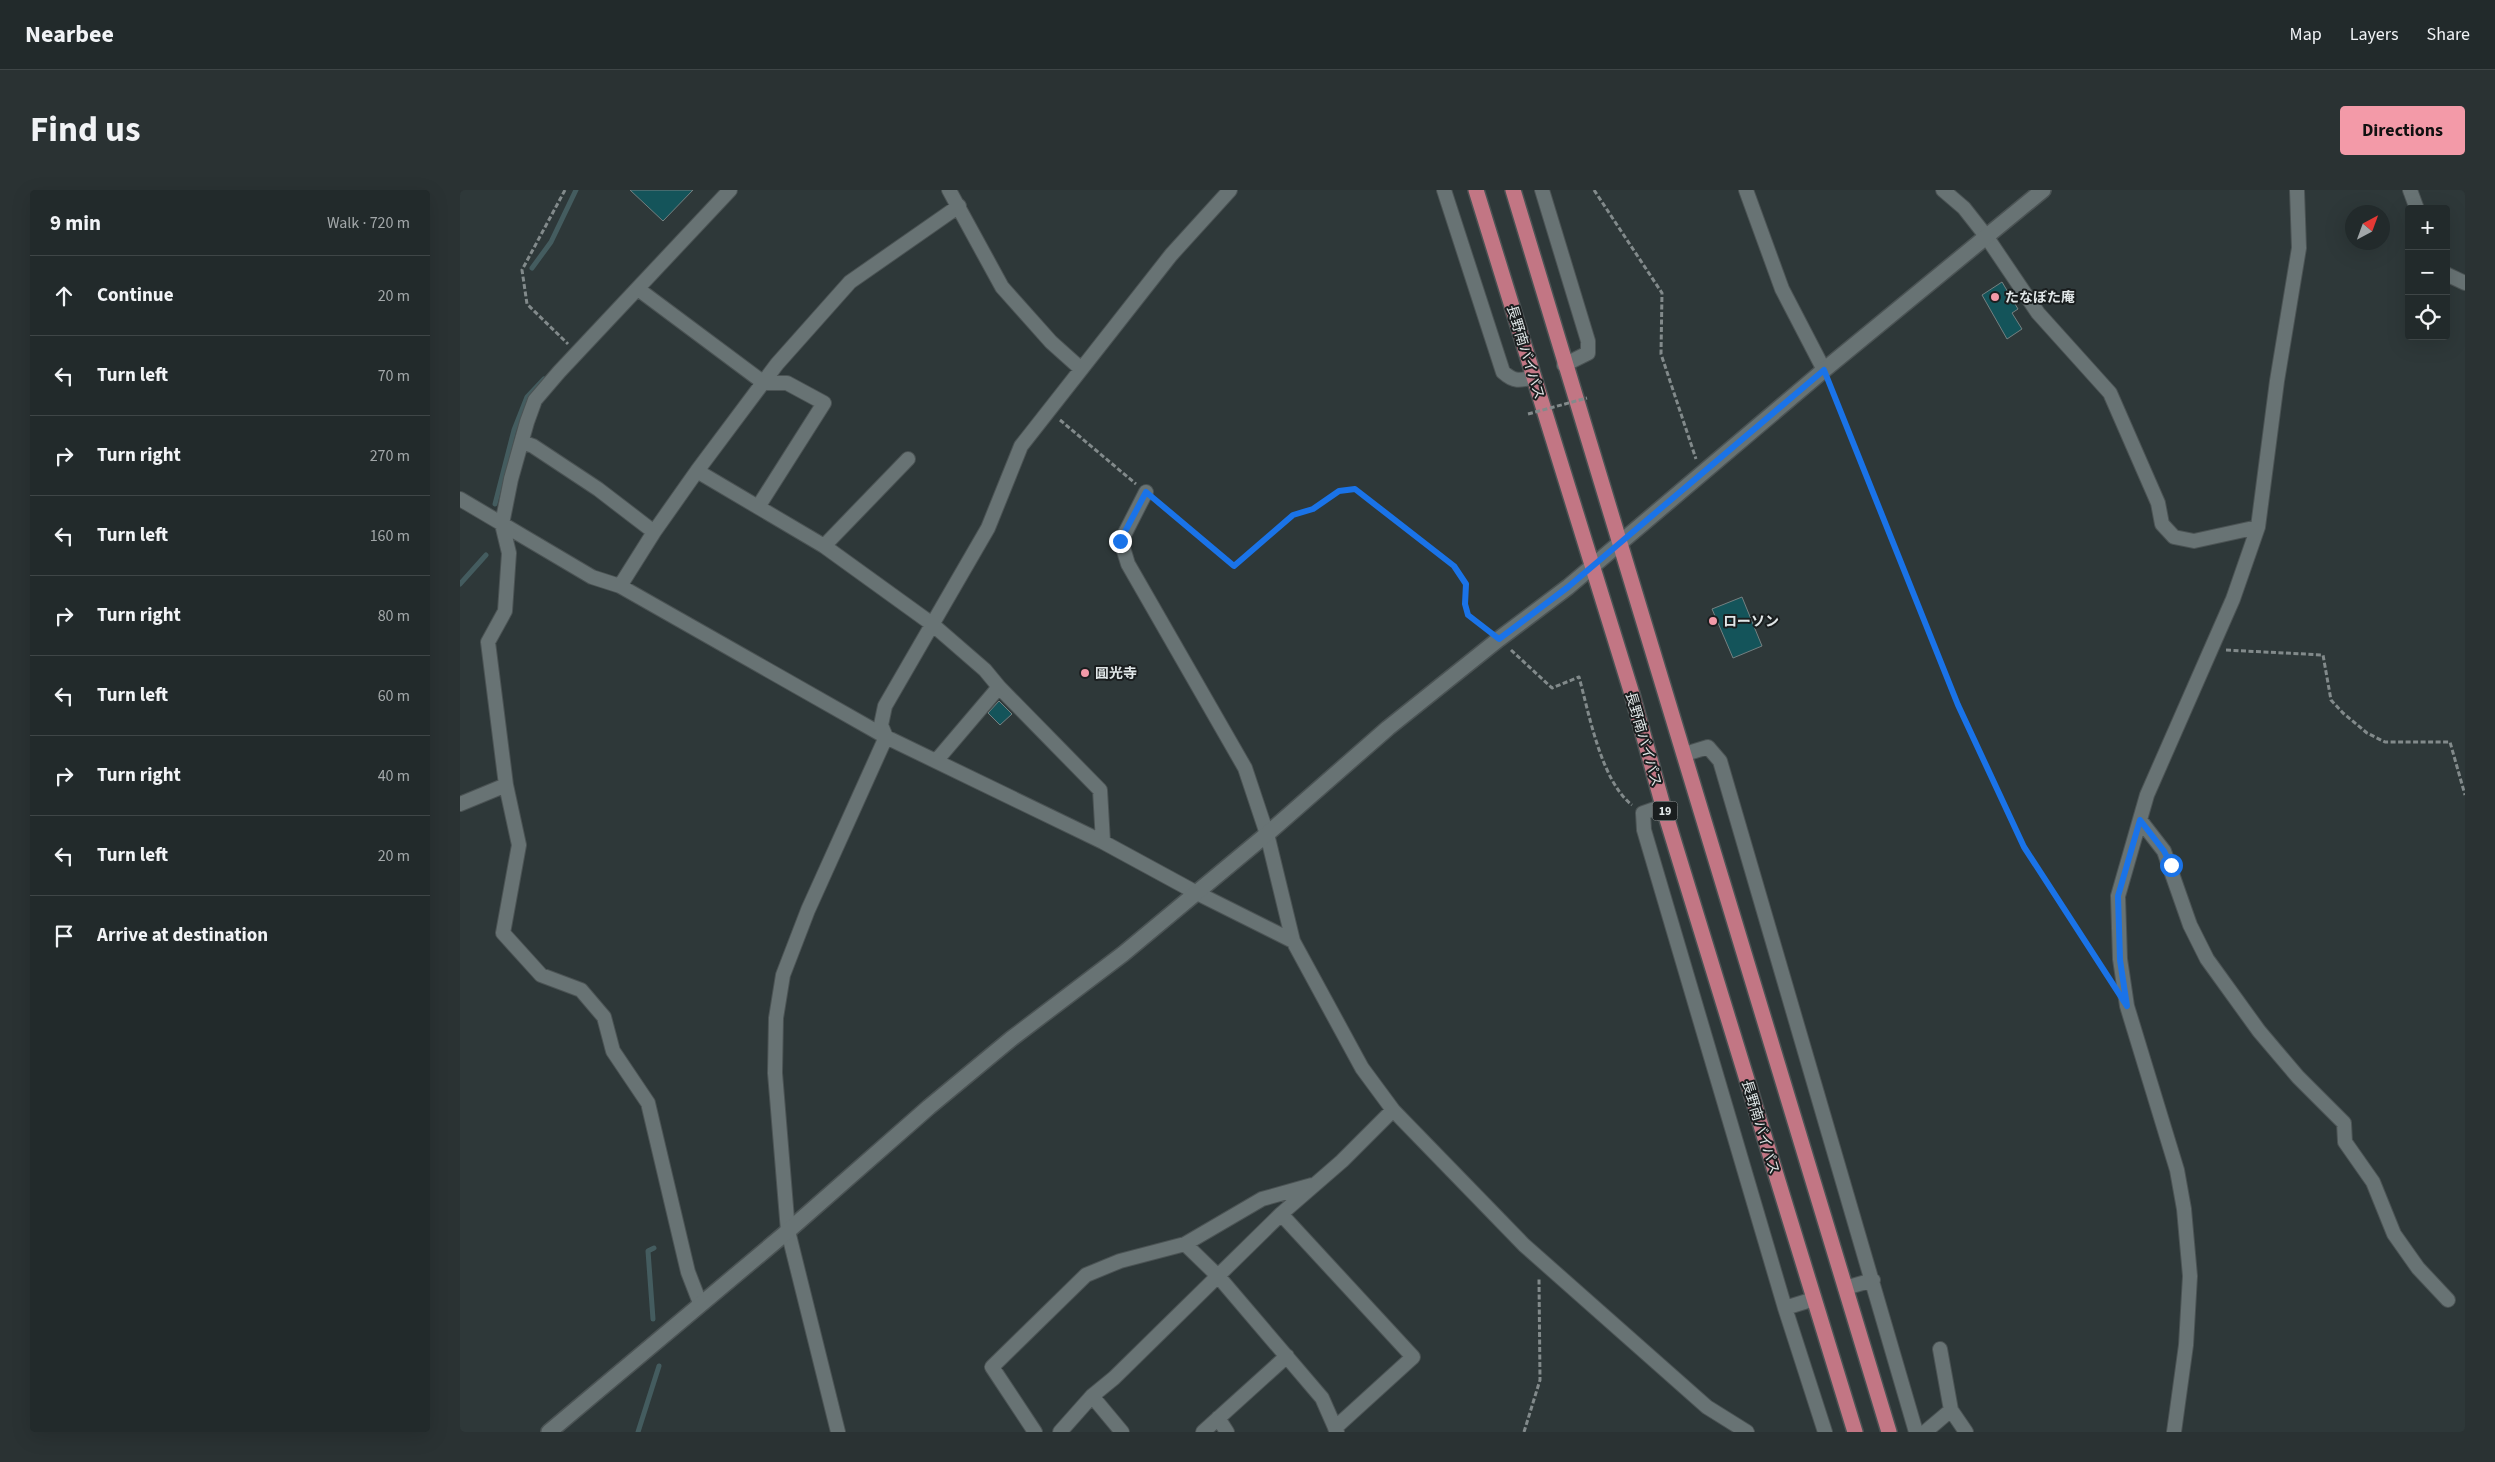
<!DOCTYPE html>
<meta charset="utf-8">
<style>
body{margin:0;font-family:"Source Sans 3","Noto Sans JP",sans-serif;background:#2a3233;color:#f1f3f6}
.controls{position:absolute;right:15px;top:15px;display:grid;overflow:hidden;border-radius:5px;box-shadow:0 5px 20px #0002}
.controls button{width:45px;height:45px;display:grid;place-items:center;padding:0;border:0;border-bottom:1px solid #3f4647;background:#222a2b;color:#f1f3f6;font:25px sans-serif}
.compass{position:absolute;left:1885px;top:15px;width:45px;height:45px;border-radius:50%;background:#222a2b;box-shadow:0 5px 20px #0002;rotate:41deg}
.stop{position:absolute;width:15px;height:15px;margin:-11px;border:4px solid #1a73e8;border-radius:50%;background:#fff}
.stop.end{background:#1a73e8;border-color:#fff;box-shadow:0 1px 5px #0008}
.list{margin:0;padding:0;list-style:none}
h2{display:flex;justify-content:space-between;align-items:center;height:65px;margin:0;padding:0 20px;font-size:21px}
h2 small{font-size:16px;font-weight:400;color:#a2a7a9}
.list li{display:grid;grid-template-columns:32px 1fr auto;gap:15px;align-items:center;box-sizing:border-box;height:80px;padding:0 20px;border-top:1px solid #3f4647}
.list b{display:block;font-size:19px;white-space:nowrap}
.list em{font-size:16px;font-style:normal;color:#a2a7a9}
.icon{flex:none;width:28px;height:28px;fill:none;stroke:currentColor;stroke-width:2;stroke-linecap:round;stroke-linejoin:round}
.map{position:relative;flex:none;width:2005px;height:1242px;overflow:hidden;border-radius:5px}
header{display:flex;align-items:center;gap:30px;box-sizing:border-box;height:70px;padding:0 25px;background:#222a2b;border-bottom:1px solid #3f4647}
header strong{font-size:24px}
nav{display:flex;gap:28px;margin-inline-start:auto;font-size:18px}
.intro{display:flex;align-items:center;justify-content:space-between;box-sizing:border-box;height:120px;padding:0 30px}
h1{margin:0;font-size:35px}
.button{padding:12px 22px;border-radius:5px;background:#f39aa8;color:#111;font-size:18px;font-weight:700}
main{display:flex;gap:30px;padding:0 30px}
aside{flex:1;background:#222a2b;border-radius:5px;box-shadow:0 5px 20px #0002}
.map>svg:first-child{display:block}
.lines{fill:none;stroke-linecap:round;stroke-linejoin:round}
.stream{stroke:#445c5f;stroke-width:5}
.building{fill:#14545a;stroke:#758081}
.minor-casing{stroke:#4b5354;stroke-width:16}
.tertiary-casing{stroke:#4b5354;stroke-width:18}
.trunk-casing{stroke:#4b5354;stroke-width:18}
.path{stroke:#828a8b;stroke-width:3;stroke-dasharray:5 2.5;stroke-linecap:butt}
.minor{stroke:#687374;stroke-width:14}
.tertiary{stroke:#687374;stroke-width:15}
.trunk{stroke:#c27684;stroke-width:15}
.path-bridge{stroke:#828a8b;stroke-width:3;stroke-dasharray:5 2.5;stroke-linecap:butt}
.route{stroke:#1a73e8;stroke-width:6}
.poi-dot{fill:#f39aa8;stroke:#1a1e1f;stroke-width:2}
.labels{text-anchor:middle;stroke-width:4;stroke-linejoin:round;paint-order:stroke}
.shield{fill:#1a1e1f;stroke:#a5abac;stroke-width:1}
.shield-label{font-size:12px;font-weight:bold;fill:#e1e7e8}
.poi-label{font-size:14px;font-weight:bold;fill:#e1e7e8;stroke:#1a1e1f;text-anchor:start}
.street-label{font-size:14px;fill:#e1e7e8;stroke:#1a1e1f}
</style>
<header>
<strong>Nearbee</strong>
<nav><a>Map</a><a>Layers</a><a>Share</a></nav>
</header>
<div class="intro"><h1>Find us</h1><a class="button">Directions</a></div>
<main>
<aside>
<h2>9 min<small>Walk · 720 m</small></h2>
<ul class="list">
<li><svg class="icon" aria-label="ahead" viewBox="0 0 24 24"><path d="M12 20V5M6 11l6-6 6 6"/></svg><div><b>Continue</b></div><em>20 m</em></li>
<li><svg class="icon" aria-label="left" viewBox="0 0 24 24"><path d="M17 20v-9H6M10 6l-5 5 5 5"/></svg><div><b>Turn left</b></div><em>70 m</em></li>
<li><svg class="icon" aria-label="right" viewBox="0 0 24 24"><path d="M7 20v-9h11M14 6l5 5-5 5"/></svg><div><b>Turn right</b></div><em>270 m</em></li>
<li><svg class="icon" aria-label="left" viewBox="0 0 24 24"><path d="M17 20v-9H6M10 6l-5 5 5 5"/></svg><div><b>Turn left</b></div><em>160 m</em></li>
<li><svg class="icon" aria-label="right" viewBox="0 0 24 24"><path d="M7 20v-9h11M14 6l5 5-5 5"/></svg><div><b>Turn right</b></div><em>80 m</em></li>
<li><svg class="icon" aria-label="left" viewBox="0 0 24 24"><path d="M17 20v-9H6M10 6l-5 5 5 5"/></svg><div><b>Turn left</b></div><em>60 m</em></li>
<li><svg class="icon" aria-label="right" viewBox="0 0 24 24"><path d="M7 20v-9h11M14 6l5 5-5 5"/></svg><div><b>Turn right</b></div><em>40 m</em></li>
<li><svg class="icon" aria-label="left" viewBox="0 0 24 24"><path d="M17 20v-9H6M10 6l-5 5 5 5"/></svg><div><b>Turn left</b></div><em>20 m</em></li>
<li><svg class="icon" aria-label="arrive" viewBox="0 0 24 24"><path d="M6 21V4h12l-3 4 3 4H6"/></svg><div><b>Arrive at destination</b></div></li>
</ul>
</aside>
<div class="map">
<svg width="2005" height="1242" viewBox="0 0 2005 1242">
<rect width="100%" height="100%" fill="#2e3839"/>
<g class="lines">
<path class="stream" d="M72,78L91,52L116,0
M35,314L54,240L67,207L84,189
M0,394L26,365
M193,1129L188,1061L194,1058
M178,1242L199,1176"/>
</g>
<path class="building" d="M170,0H233L203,31Z
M1542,92L1558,119L1552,123L1562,139L1547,149L1522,105Z
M1282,407L1302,456L1273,468L1252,419Z
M539,511L552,524L540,535L528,523Z"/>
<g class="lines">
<g class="minor-casing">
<path id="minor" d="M489,0L542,97L591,152L620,178
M984,0L1043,182C1054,192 1060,191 1073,187
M1082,0L1128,151V163L1104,175
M1286,0L1322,99L1364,180
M1483,0L1504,18L1526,46L1578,123L1650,203L1698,313L1702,334L1714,347L1734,351L1798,337
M1950,0L1957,19
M1986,84L2005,93
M178,99L304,193H327L364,213L298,317
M62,252L73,256L138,299L194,342
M237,281L364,356L472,434L525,480L539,497L640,600L643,652
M686,302L661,351L668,374L785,578L807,644L833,751L902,878L933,920L1064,1055L1247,1217L1287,1242
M0,309L132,387L160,396L426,547L643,652L735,702L833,751
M364,356L448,269
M160,396L194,342L237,281L317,174L390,92L499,16
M1225,564L1248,557L1260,571L1456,1242
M476,571L539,497
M0,614L46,595
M1203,616L1183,623L1184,640L1325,1118L1365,1242
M1680,630L1704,661L1730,735L1747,769L1799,841L1838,887L1884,933L1885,952L1913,992L1934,1044L1958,1078L1988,1110
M821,1024L953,1167L875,1238
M725,1054L758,1086L862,1208L877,1242
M1385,1098L1413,1090
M240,1113L228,1082L188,913L153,861L144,827L121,800L81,785L43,743L59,655L46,595L28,452L45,421L49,363L42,334L51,289L67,232L75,210L99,182L270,0
M1325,1118L1354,1109
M1480,1159L1491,1220L1506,1242
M632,1206L662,1242
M758,1228L767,1242
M378,1242L328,1041L315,883L316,828L323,785L348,720L426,547L421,535L425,516L528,338L561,256L711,65L770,0
M575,1242L532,1177L626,1085L660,1071L725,1054L802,1009L852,995
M600,1242L632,1206L654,1188L821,1024L882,971L933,920
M743,1242L827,1166
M1465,1242L1491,1220
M1714,1242L1726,1155L1730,1086L1724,1019L1717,980L1667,816L1660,769L1658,706L1687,605L1773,409L1798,337L1817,191L1839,58L1837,0"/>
</g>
<g class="tertiary-casing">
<path id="tertiary" d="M89,1242L328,1041L469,917L551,849L663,764L807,644L928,538L1039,449L1108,397L1364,180L1583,0"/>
</g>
<g class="trunk-casing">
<path id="trunk" d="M1016,0L1172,504L1203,616L1395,1242
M1053,0L1429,1242"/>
</g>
<path class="path" d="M105,0L62,80L67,114L108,154
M1134,0L1202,103L1201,164L1236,269
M1370,194L1498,515L1564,657L1646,784
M600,230L676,294
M698,312L773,376L833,325L853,319L879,301L895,299L994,376L1006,394L1005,414L1008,425L1027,439
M1051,460L1092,498L1119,487C1129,523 1141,591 1172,615
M1766,460L1863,465L1871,510L1883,523L1907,543L1925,552H1990L2005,605
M1064,1242L1080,1190L1079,1089"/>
<use href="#minor" class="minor"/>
<use href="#tertiary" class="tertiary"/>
<use href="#trunk" class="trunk"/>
<path class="path-bridge" d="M1068,224L1127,208"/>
</g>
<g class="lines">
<path class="route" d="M660,351L686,302L774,376L833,325L853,319L879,301L895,299L994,376L1006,394L1005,414L1008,425L1039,449L1108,397L1364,180L1498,515L1564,657L1667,816L1660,770L1658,706L1680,630L1704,661L1711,675"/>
</g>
<g class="poi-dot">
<circle cx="1535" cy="107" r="5"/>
<circle cx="1253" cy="431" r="5"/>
<circle cx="625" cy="483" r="5"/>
</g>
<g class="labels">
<rect class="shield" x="1192.5" y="611.5" width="25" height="19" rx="4"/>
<g class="shield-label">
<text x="1205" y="625">19</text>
</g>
<g class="poi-label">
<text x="1545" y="112">たなぼた庵</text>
<text x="1263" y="436">ローソン</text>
<text x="635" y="488">圓光寺</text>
</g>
<g class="street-label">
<text transform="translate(1066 162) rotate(73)" y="5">長野南バイパス</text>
<text transform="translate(1184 549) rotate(74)" y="5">長野南バイパス</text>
<text transform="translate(1301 937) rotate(73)" y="5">長野南バイパス</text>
</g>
</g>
</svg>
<div class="controls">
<button>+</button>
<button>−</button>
<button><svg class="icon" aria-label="locate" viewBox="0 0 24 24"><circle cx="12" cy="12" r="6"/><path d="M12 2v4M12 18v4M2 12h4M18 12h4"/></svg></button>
</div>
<svg class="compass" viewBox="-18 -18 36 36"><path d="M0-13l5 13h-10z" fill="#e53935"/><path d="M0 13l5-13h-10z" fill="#a2a7a9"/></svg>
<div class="stop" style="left:1711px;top:675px"></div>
<div class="stop end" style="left:660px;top:351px"></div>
</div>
</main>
